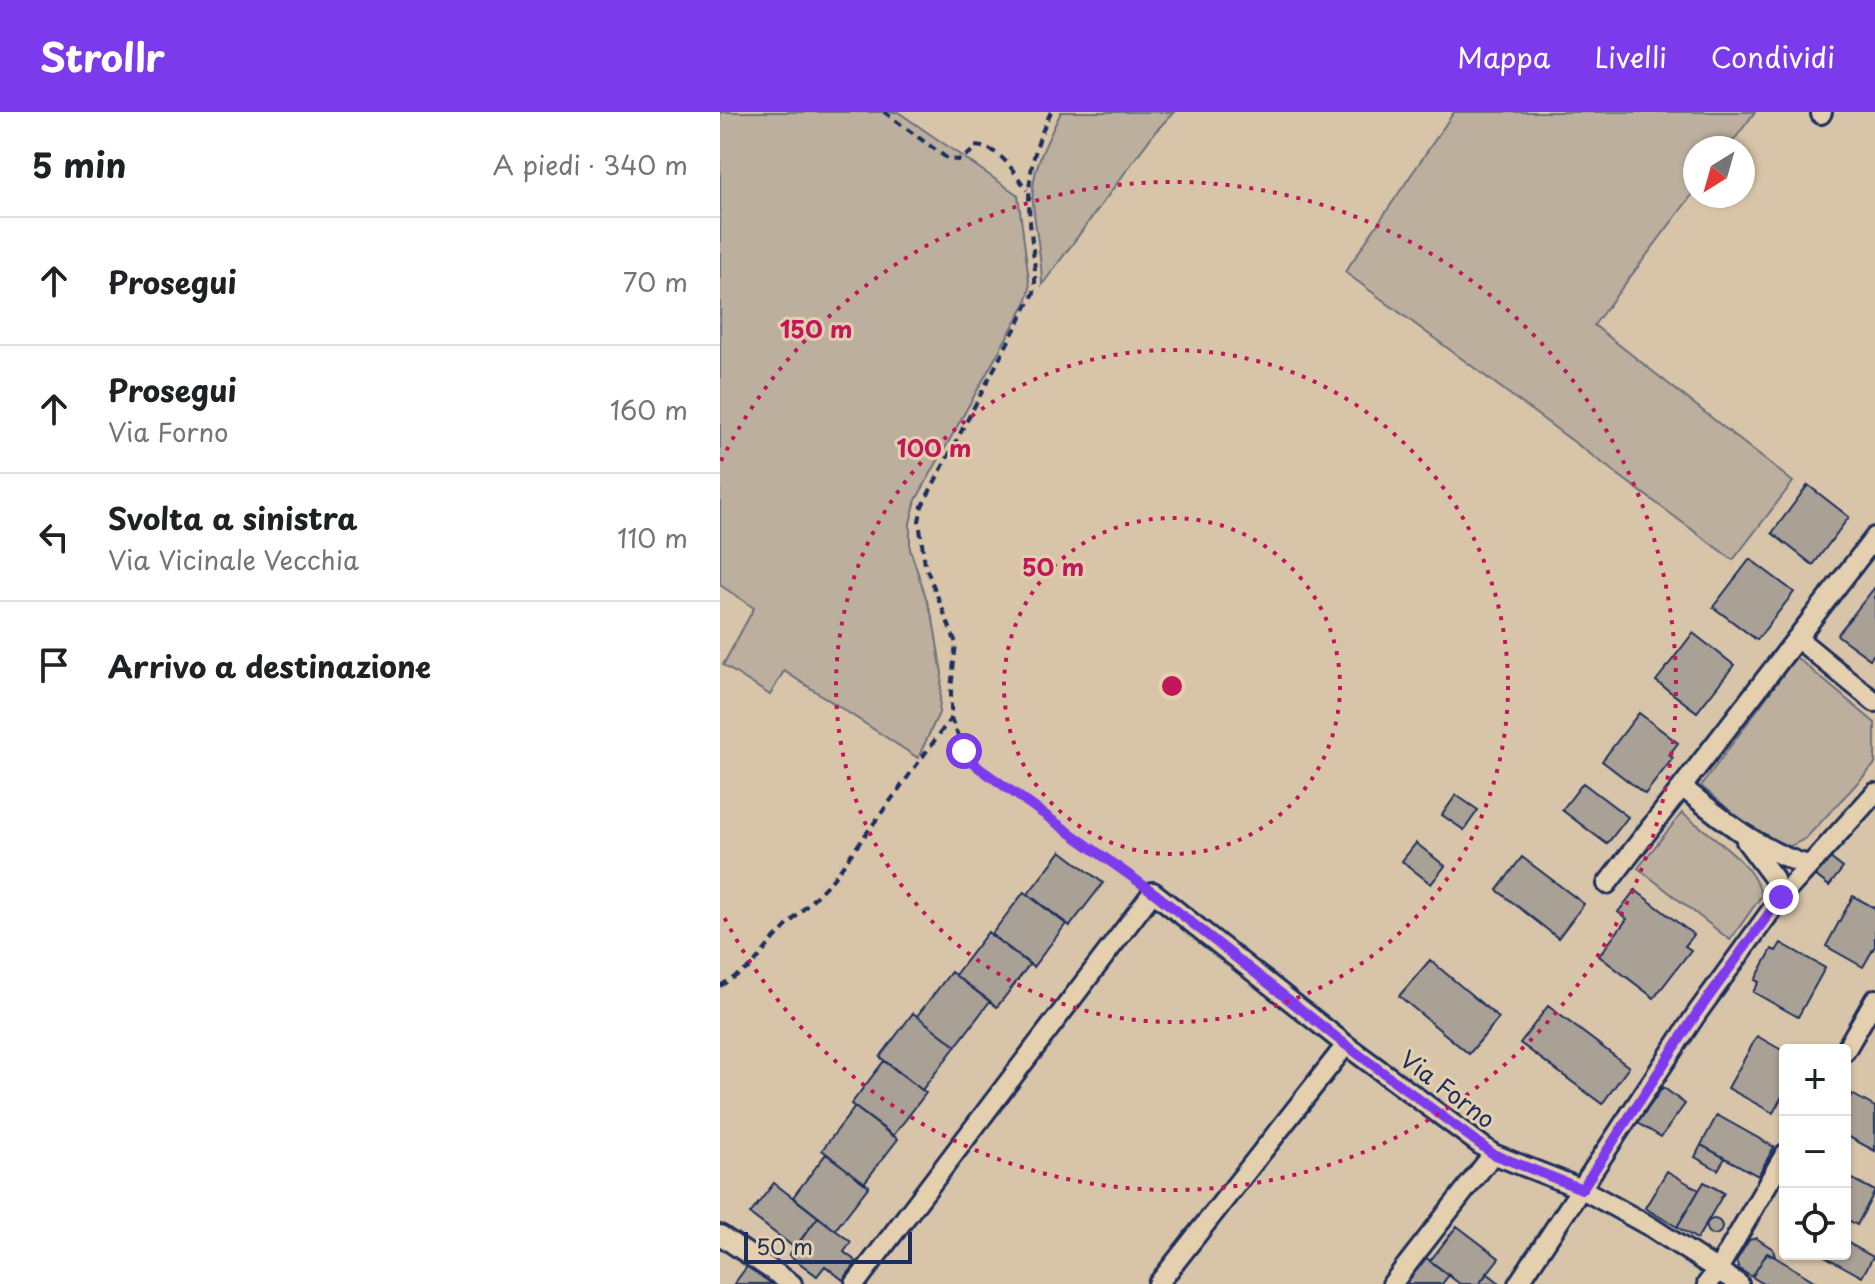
<!DOCTYPE html>
<html lang="it">
<meta charset="utf-8">
<style>
body{margin:0;font-family:"Playpen Sans",sans-serif;background:#f2f2f2;color:#202124}
.controls{position:absolute;right:24px;bottom:24px;display:grid;overflow:hidden;border-radius:8px;box-shadow:0 2px 6px #0004}
.controls button{width:72px;height:72px;display:grid;place-items:center;padding:0;border:0;border-bottom:2px solid #e0e0e0;background:#fff;color:#202124;font:40px sans-serif}
.compass{position:absolute;left:963px;top:24px;width:72px;height:72px;border-radius:50%;background:#fff;box-shadow:0 2px 6px #0004;rotate:217deg}
.scale{position:absolute;left:24px;bottom:20px;width:168px;box-sizing:border-box;padding-left:8px;border:4px solid #1b2f5e;border-top:0;font-size:22px;line-height:28px;white-space:nowrap;color:#1b2f5e;-webkit-text-stroke:6px #e4cfae;paint-order:stroke}
.stop{position:absolute;width:24px;height:24px;margin:-18px;border:6px solid #7c3aed;border-radius:50%;background:#fff}
.stop.end{background:#7c3aed;border-color:#fff;box-shadow:0 2px 8px #0008}
.list{margin:0;padding:0;list-style:none}
h2{display:flex;justify-content:space-between;align-items:center;height:104px;margin:0;padding:0 32px;font-size:34px}
h2 small{font-size:26px;font-weight:400;color:#757577}
.list li{display:grid;grid-template-columns:52px 1fr auto;gap:24px;align-items:center;box-sizing:border-box;height:128px;padding:0 32px;border-top:2px solid #e0e0e0}
.list b{display:block;font-size:30px;white-space:nowrap}
.list p{margin:0;font-size:26px;white-space:nowrap;color:#757577}
.list em{font-size:26px;font-style:normal;color:#757577}
.icon{flex:none;width:44px;height:44px;fill:none;stroke:currentColor;stroke-width:2;stroke-linecap:round;stroke-linejoin:round}
.map{position:relative;flex:none;width:1155px;height:1172px;overflow:hidden}
header{display:flex;align-items:center;gap:48px;box-sizing:border-box;height:112px;padding:0 40px;background:#7c3aed;color:#fff}
header strong{font-size:38px}
nav{display:flex;gap:44px;margin-inline-start:auto;font-size:28px}
main{display:flex}
aside{flex:1;background:#fff}
.map>svg:first-child{display:block}
.green{fill:#bcaf9e;stroke:#6c6f7e;stroke-width:2}
.building{fill:#a9a096;stroke:#1b2f5e;stroke-width:2}
.lines{fill:none;stroke-linecap:round;stroke-linejoin:round}
.street-casing{stroke:#1b2f5e;stroke-width:24}
.path{stroke:#1b2f5e;stroke-width:4;stroke-dasharray:8 6;stroke-linecap:butt}
.street{stroke:#e4cfae;stroke-width:18}
.route{stroke:#7c3aed;stroke-width:10}
.ring{fill:none;stroke:#c2185b;stroke-width:4;stroke-dasharray:4 8}
.labels{text-anchor:middle;stroke-width:6;stroke-linejoin:round;paint-order:stroke}
.street-label{font-size:24px;fill:#1b2f5e;stroke:#e4cfae}
.centre{fill:#c2185b;stroke:#e4cfae;stroke-width:4}
.ring-label{font-size:24px;text-anchor:middle;font-weight:bold;fill:#c2185b;stroke:#e4cfae;stroke-width:6;stroke-linejoin:round;paint-order:stroke}
</style>
<header>
<strong>Strollr</strong>
<nav><a>Mappa</a><a>Livelli</a><a>Condividi</a></nav>
</header>
<main>
<aside>
<h2>5 min<small>A piedi · 340 m</small></h2>
<ul class="list">
<li><svg class="icon" aria-label="ahead" viewBox="0 0 24 24"><path d="M12 20V5M6 11l6-6 6 6"/></svg><div><b>Prosegui</b></div><em>70 m</em></li>
<li><svg class="icon" aria-label="ahead" viewBox="0 0 24 24"><path d="M12 20V5M6 11l6-6 6 6"/></svg><div><b>Prosegui</b><p>Via Forno</p></div><em>160 m</em></li>
<li><svg class="icon" aria-label="left" viewBox="0 0 24 24"><path d="M17 20v-9H6M10 6l-5 5 5 5"/></svg><div><b>Svolta a sinistra</b><p>Via Vicinale Vecchia</p></div><em>110 m</em></li>
<li><svg class="icon" aria-label="arrive" viewBox="0 0 24 24"><path d="M6 21V4h12l-3 4 3 4H6"/></svg><div><b>Arrivo a destinazione</b></div></li>
</ul>
</aside>
<div class="map">
<svg width="1155" height="1172" viewBox="0 0 1155 1172">
<rect width="100%" height="100%" fill="#d8c5a9"/>
<filter id="ink" filterUnits="userSpaceOnUse"><feTurbulence type="fractalNoise" baseFrequency=".0125" numOctaves="2"/><feDisplacementMap in="SourceGraphic" scale="16" xChannelSelector="R" yChannelSelector="G"/><feConvolveMatrix kernelMatrix="1 2 1 2 8 2 1 2 1" color-interpolation-filters="sRGB"/></filter>
<g filter="url(#ink)">
<path class="green" d="M0,0H178L298,83L310,176L306,191L196,388L190,411V437L213,507L222,561L219,601L198,646L64,559L50,583L3,553L34,496L0,473Z
M341,0H454L435,20L322,173C322,145 315,118 313,90C310,58 328,28 341,0Z
M734,0H1035L1008,36H975V79L874,213L1073,370L1013,448L625,160Z
M1076,545L1155,611V652L1086,726C1081,729 1074,733 1069,734C1047,735 999,688 981,674Z
M962,701C992,725 1029,746 1042,783L1010,828L918,756Z"/>
<path class="building" d="M1088,373L1129,405L1093,453L1052,421Z
M1030,447L1074,480L1037,528L993,495Z
M1155,475V545L1153,543L1150,547L1117,523Z
M973,521L1014,553L977,600L936,569Z
M919,601L958,631L949,643L953,646L925,682L882,649Z
M863,671L908,705L887,732L842,698Z
M736,683L758,698L744,718L722,703Z
M696,731L725,754L711,772L682,749Z
M341,739L383,771L350,814L308,782Z
M802,745L864,792L838,826L777,778Z
M1109,745L1123,756L1109,774L1095,763Z
M915,778L974,823L965,834L971,838L934,886L879,844L907,807L898,800Z
M304,780L346,812L313,855L271,823Z
M1133,784L1155,796V834L1143,855L1106,834Z
M268,820L310,852L277,895L235,863Z
M1061,831L1105,856L1078,905L1033,880L1039,870L1035,868L1052,837L1056,839Z
M710,848L779,906L749,942L679,884Z
M231,860L270,889L236,934L197,904Z
M828,894L909,955L882,992L800,931Z
M193,901L236,934L202,978L160,945Z
M1037,924L1065,940V979L1053,1001L1008,976Z
M164,949L206,981L173,1024L131,992Z
M943,975L965,992L941,1025L918,1011Z
M1132,982L1155,995V1039L1125,1023V995Z
M135,995L178,1027L144,1071L102,1038Z
M997,1003L1054,1035L1038,1064L981,1033Z
M981,1033L1005,1046L998,1058L975,1045Z
M106,1042L149,1074L115,1118L73,1085Z
M947,1059L979,1078L957,1115L925,1096Z
M1125,1063L1155,1079L1137,1113L1125,1106Z
M984,1070L1004,1081L977,1127L957,1115Z
M54,1071L98,1105L75,1136L30,1102Z
M98,1105L131,1130L124,1140L137,1150L123,1168L105,1154L97,1164L69,1143Z
M986 1115a8 8 0 1 1 16 0a8 8 0 1 1-16 0Z
M737,1114L779,1146L759,1172H740L710,1149Z
M1036,1126L1053,1137L1055,1145L1047,1141L1032,1165L1019,1157L1016,1149L1029,1128Z
M1125,1129L1153,1145L1142,1165L1101,1142H1125Z
M1047,1141L1055,1145L1099,1172H1044L1032,1165Z
M705,1145L729,1163L722,1172H684Z
M29,1152L56,1172H14Z
M767,1161L781,1172H759Z"/>
<g class="lines">
<g class="street-casing">
<path id="street" d="M1101,2L1102,0
M1077,526L1155,590
M962,675C1001,706 1039,739 1088,753
M1026,729L1053,765L1061,785
M887,772L1155,425
M1125,939L1155,887
M0,1123L72,1172
M135,1172L433,780L626,933L773,1042L862,1077L931,1115L1019,1172
M438,1172L626,933
M672,1172L773,1042
M798,1172L977,901L1061,785L1155,681
M987,1172L997,1159L1065,1042"/>
</g>
<path class="path" d="M164,0L228,47L238,48L250,41L255,34C282,36 292,58 307,78
M331,0C310,42 306,74 311,120C313,143 317,158 314,181L202,394L199,409L205,453L236,531L231,577V606L244,639L259,656L416,768
M0,874L32,854L52,829L113,767L231,606"/>
<use href="#street" class="street"/>
</g>
</g>
<g class="lines" filter="url(#ink)">
<path class="route" d="M244,639L259,656L433,780L626,933L773,1042L862,1077L977,901L1061,785"/>
</g>
<g class="ring">
<circle cx="452" cy="574" r="168"/>
<circle cx="452" cy="574" r="336"/>
<path d="M1 349A504 504 0 1 1 1 799"/>
</g>
<g class="labels">
<g class="street-label">
<text transform="translate(727 978) rotate(37)" y="8">Via Forno</text>
</g>
</g>
<circle cx="452" cy="574" r="12" class="centre"/>
<g class="ring-label">
<text x="96" y="226">150 m</text>
<text x="214" y="345">100 m</text>
<text x="333" y="464">50 m</text>
</g>
</svg>
<div class="controls">
<button>+</button>
<button>−</button>
<button><svg class="icon" aria-label="locate" viewBox="0 0 24 24"><circle cx="12" cy="12" r="6"/><path d="M12 2v4M12 18v4M2 12h4M18 12h4"/></svg></button>
</div>
<svg class="compass" viewBox="-18 -18 36 36"><path d="M0-13l5 13h-10z" fill="#e53935"/><path d="M0 13l5-13h-10z" fill="#757577"/></svg>
<div class="scale">50 m</div>
<div class="stop" style="left:244px;top:639px"></div>
<div class="stop end" style="left:1061px;top:785px"></div>
</div>
</main>
